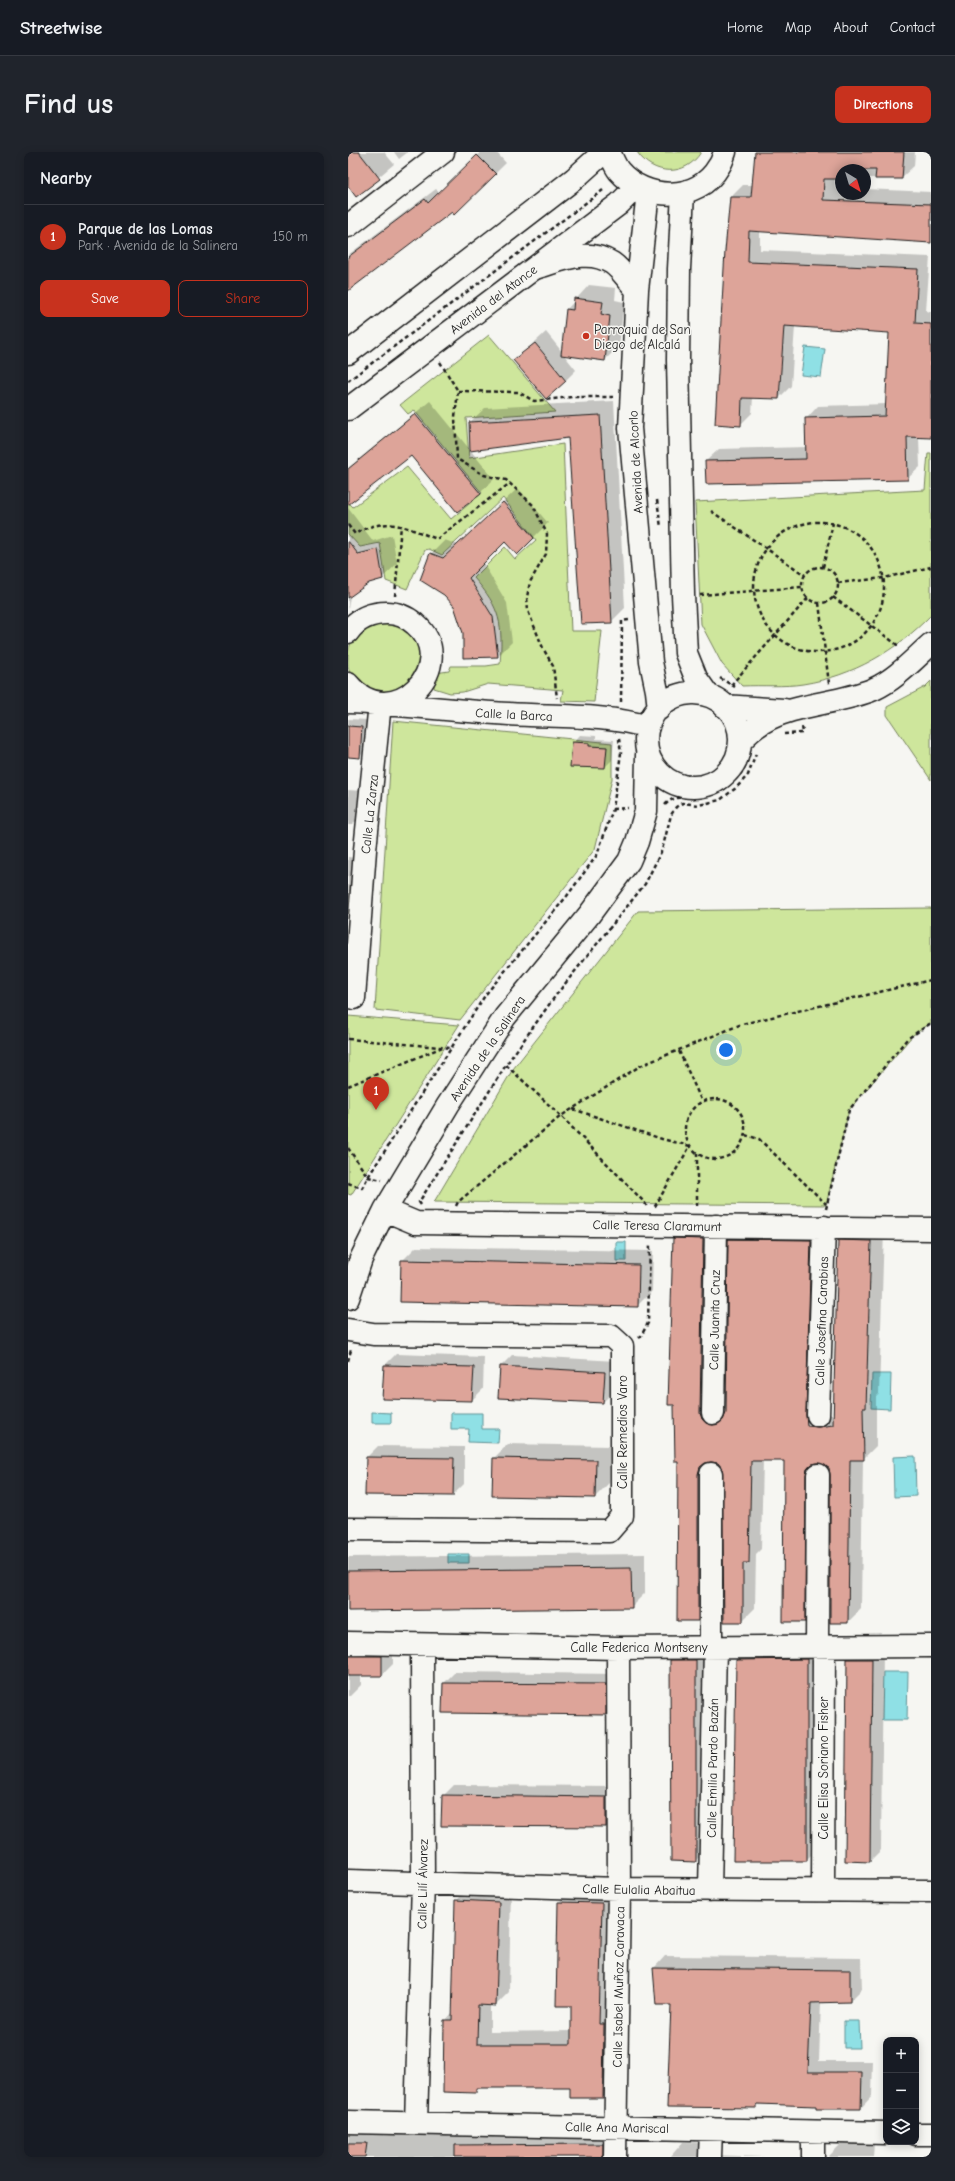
<!DOCTYPE html>
<meta charset="utf-8">
<style>
body{margin:0;font-family:"Comic Neue",sans-serif;background:#20242c;color:#f1f3f6}
.controls{position:absolute;right:12px;bottom:12px;display:grid;overflow:hidden;border-radius:8px;box-shadow:0 2px 10px #0003}
.controls button{width:36px;height:36px;display:grid;place-items:center;padding:0;border:0;border-bottom:1px solid #363941;background:#171b24;color:#f1f3f6;font:20px sans-serif}
.compass{position:absolute;left:487px;top:12px;width:36px;height:36px;border-radius:50%;background:#171b24;box-shadow:0 2px 10px #0003;rotate:142deg}
.you{position:absolute;left:378px;top:898px;width:14px;height:14px;margin:-10px;border:3px solid #fff;border-radius:50%;background:#1a73e8;box-shadow:0 0 0 6px #1a73e833}
.badge{display:grid;place-items:center;width:26px;height:26px;border-radius:50%;background:#c8321e;color:#fff;font-size:13px;font-weight:700}
.pin{position:absolute;translate:-50% -33px;filter:drop-shadow(0 1px 2px #0008)}
.pin::after{content:'';position:absolute;top:21px;width:14px;height:12px;background:inherit;clip-path:polygon(0 0,100% 0,50% 100%)}
.list{margin:0;padding:0;list-style:none}
h2{display:flex;justify-content:space-between;align-items:center;height:52px;margin:0;padding:0 16px;font-size:17px}
h2 small{font-size:13px;font-weight:400;color:#9ea1a6}
.list li{display:grid;grid-template-columns:26px 1fr auto;gap:12px;align-items:center;box-sizing:border-box;height:64px;padding:0 16px;border-top:1px solid #363941}
.list b{display:block;font-size:15px;white-space:nowrap}
.list p{margin:0;font-size:13px;white-space:nowrap;color:#9ea1a6}
.list em{font-size:13px;font-style:normal;color:#9ea1a6}
.actions{display:flex;gap:8px;padding:12px 16px}
.actions a{flex:1;padding:9px 0;border:1px solid #c8321e;border-radius:8px;text-align:center;font-size:14px;color:#c8321e}
.actions .main{background:#c8321e;color:#fff}
.icon{flex:none;width:22px;height:22px;fill:none;stroke:currentColor;stroke-width:2;stroke-linecap:round;stroke-linejoin:round}
.map{position:relative;flex:none;width:583px;height:2005px;overflow:hidden;border-radius:8px}
header{display:flex;align-items:center;gap:24px;box-sizing:border-box;height:56px;padding:0 20px;background:#171b24;border-bottom:1px solid #363941}
header strong{font-size:19px}
nav{display:flex;gap:22px;margin-inline-start:auto;font-size:14px}
.intro{display:flex;align-items:center;justify-content:space-between;box-sizing:border-box;height:96px;padding:0 24px}
h1{margin:0;font-size:28px}
.button{padding:10px 18px;border-radius:8px;background:#c8321e;color:#fff;font-size:14px;font-weight:700}
main{display:flex;gap:24px;padding:0 24px}
aside{flex:1;background:#171b24;border-radius:8px;box-shadow:0 2px 10px #0003}
.map>svg:first-child{display:block}
.green{fill:#cee69c;stroke:#75815c}
.water{fill:#8fe0e5;stroke:#619295}
.shadow{fill:#0003}
.building{fill:#dda499;stroke:#1c1c1c}
.lines{fill:none;stroke-linecap:round;stroke-linejoin:round}
.minor-casing{stroke:#1c1c1c;stroke-width:25}
.major-casing{stroke:#1c1c1c;stroke-width:25}
.path{stroke:#1c1c1c;stroke-width:2.5;stroke-dasharray:4 3;stroke-linecap:butt}
.minor{stroke:#f6f6f2;stroke-width:22}
.major{stroke:#f6f6f2;stroke-width:22}
.poi-dot{fill:#c8321e;stroke:#f6f6f2;stroke-width:1.5}
.labels{text-anchor:middle;stroke-width:3;stroke-linejoin:round;paint-order:stroke}
.street-label{font-size:13px;fill:#1c1c1c;stroke:#f6f6f2}
.poi-label{font-size:13px;fill:#1c1c1c;stroke:#f6f6f2;text-anchor:start}
</style>
<header>
<strong>Streetwise</strong>
<nav><a>Home</a><a>Map</a><a>About</a><a>Contact</a></nav>
</header>
<div class="intro"><h1>Find us</h1><a class="button">Directions</a></div>
<main>
<aside>
<h2>Nearby<small></small></h2>
<ul class="list">
<li><span class="badge">1</span><div><b>Parque de las Lomas</b><p>Park · Avenida de la Salinera</p></div><em>150 m</em></li>
</ul>
<div class="actions"><a class="main">Save</a><a>Share</a></div>
</aside>
<div class="map">
<svg width="583" height="2005" viewBox="0 0 583 2005">
<rect width="100%" height="100%" fill="#f6f6f2"/>
<filter id="ink" filterUnits="userSpaceOnUse"><feTurbulence type="fractalNoise" baseFrequency=".025" numOctaves="2"/><feDisplacementMap in="SourceGraphic" scale="8" xChannelSelector="R" yChannelSelector="G"/><feConvolveMatrix kernelMatrix="1 2 1 2 8 2 1 2 1" color-interpolation-filters="sRGB"/></filter>
<g filter="url(#ink)">
<path class="green" d="M289,0H353C338,25 305,24 289,0Z
M141,183L207,260L118,266L121,306L215,292L223,479H254L246,550L213,549L215,538L140,532L115,540L102,541L86,536L87,521L101,519L103,514H138L152,512C155,473 153,456 126,426L157,395L167,407L188,388L155,346L94,403L81,397L77,398L59,437L38,429L32,391L12,395L0,382V350L5,355L59,315L103,367L134,341L66,258L60,262L52,253Z
M580,301H583V463C548,499 505,524 455,532C436,535 414,533 394,534L374,512L353,472L347,350L577,338Z
M34,469L57,476L72,496L73,508L70,520L55,538L31,543C23,537 9,531 3,523C0,519 0,512 0,508C0,482 13,478 34,469Z
M583,529V628L539,563V555L577,535Z
M45,569L264,591V627L247,697L112,868L27,858Z
M583,756V871L565,883L501,958L478,1053L86,1050L165,917L290,759Z
M0,864L111,873L3,1043L0,1042Z"/>
<path class="water" d="M457,195L477,197L473,225L453,223Z
M268,1090H278V1109H268Z
M524,1222H543L542,1257L523,1256Z
M24,1260L43,1261V1271H24Z
M103,1261H134V1277H151L150,1291L120,1290L121,1277H103Z
M567,1304L568,1344L546,1345L545,1305Z
M100,1402H121V1411H100Z
M535,1520H560L559,1568H534Z
M496,1869H511L512,1896H496Z"/>
<path class="shadow" d="M0,0H36L46,12L8,44L0,33Z
M46,0H60L51,7Z
M133,0H148L158,11L106,62L104,59L0,137V103L88,37L92,41Z
M408,0H567L566,14L553,26H517V18H493V26H487V36L493,37V42H517V37L583,40V90L412,79V98L582,105L578,159L583,160V285H571L572,315L559,327L358,309L371,297L459,295L458,267L470,254L539,252L542,180L447,174L443,234L431,246L405,245L404,261L392,273L383,45L395,33H405Z
M241,133L268,136L267,148L276,150L271,194L257,208L216,203L228,218L217,229L167,208L198,180L215,201L219,157Z
M82,249L146,327L132,341L63,303L0,343V316Z
M266,249L277,456L263,470L221,285L122,270L137,256Z
M170,336L200,371L169,402L158,388L135,411L159,451L164,490L150,504L116,480L111,463L96,442L83,402L97,388L110,393Z
M0,356L25,389L44,383L49,412L34,426L13,435L2,444L0,458Z
M0,567L21,568L19,597L12,604H0Z
M232,583L248,584V587L266,588L264,608L257,615L225,591Z
M0,638L14,639L12,666L4,673H0Z
M0,705L8,706L6,735L0,741Z
M338,1074L368,1075L371,1259L378,1261L381,1088L394,1075L475,1076L471,1261L483,1263H486L491,1089L504,1076L536,1077L531,1242L528,1245V1294L515,1307L513,1457L500,1470L484,1323L481,1316L470,1309L469,1457L456,1469L437,1308H415L413,1397L408,1402L407,1456L394,1469L374,1315L363,1308V1456L350,1468H330L331,1309L326,1087Z
M68,1095L305,1099L304,1139L289,1154L54,1109Z
M48,1202L136,1205L135,1237L124,1248L37,1213Z
M164,1203L268,1209L266,1239L255,1250L153,1214Z
M160,1292L262,1294L261,1331L247,1345L146,1306Z
M30,1294L116,1295V1332L105,1343L19,1305Z
M297,1402V1441L283,1455L0,1458V1405Z
M0,1494H45V1512L34,1523H13V1533L2,1544H0Z
M535,1496L533,1698L522,1709L500,1507L511,1497Z
M358,1497V1698L347,1709L325,1601H322L323,1509L334,1498Z
M400,1497H470L469,1697L458,1708L389,1508Z
M107,1520L268,1522V1551L257,1562L95,1560L96,1531Z
M106,1633L269,1634V1663L258,1674L95,1644Z
M121,1736L163,1737L161,1840L148,1853H142V1880L224,1879V1854L211,1750L224,1737L267,1738L268,1932L255,1945L223,1935H132L128,1940L97,1869L105,1860L108,1749Z
M317,1804L513,1806L514,1837L502,1849H473L471,1909H525L524,1944L513,1956L412,1951L408,1955L324,1852H309L306,1816Z
M0,1979H268L266,2005H0Z
M335,1990L362,1991V2003L418,2005H322Z
M494,1991L526,1992L525,2005H480Z"/>
<path class="building" d="M0,0H11L32,27L8,45L0,34Z
M407,0H556L554,27H527L528,18H493V27H476L475,48L583,52V91L401,79L400,110L570,117L567,171L583,172V286L559,285L560,328L358,332L357,309L458,307L457,266L537,264L541,181L436,174L431,247L394,246L393,274L367,272L377,99L382,45H403Z
M129,3L148,22L106,63L104,60L0,139V105L77,47L80,51Z
M226,146L255,150L253,162L262,164L257,209L213,203L218,157L225,158Z
M187,191L218,229L198,247L165,208Z
M67,262L133,342L109,360L63,304L0,353V317Z
M252,263L264,471L233,472L220,286L122,299L121,270Z
M155,350L186,386L169,403L157,390L121,426L145,465L150,505L115,506V481L106,454L96,443L72,428L82,401L95,406Z
M0,389L10,402L30,397L35,427L21,431L0,446Z
M0,574L14,575L12,606L0,605Z
M224,590L241,591V594L259,595L257,616L222,615Z
M325,1086L355,1087L352,1261L354,1267L358,1271L365,1273L375,1268L378,1261L380,1087L463,1088L458,1263L459,1274L470,1275L485,1273L490,1088L523,1089L518,1256H515L516,1308H502L500,1471H482V1323L481,1316L470,1311L464,1312L459,1317L458,1323L457,1470H435L436,1309H403L401,1411H395V1470H376L374,1316L370,1311L363,1310L357,1311L352,1315L350,1322V1469H329L330,1310H327L326,1253H320Z
M53,1108L291,1113L290,1155L52,1150Z
M36,1213L126,1215L124,1249L34,1247Z
M152,1214L257,1220L255,1251L150,1246Z
M18,1305L106,1306L105,1344L17,1343Z
M145,1306L248,1308L247,1346L144,1344Z
M283,1416L284,1456L0,1459V1419Z
M0,1504H34V1524H0Z
M459,1507V1709H385L388,1508Z
M499,1507H524L522,1710L497,1709Z
M322,1508H348V1710L323,1709Z
M95,1531L258,1532V1563L94,1561Z
M94,1643L258,1645V1675L93,1674Z
M107,1748L151,1750L148,1854L130,1853L129,1892H223V1854H208L210,1750L254,1751L251,1872H256L255,1946H222V1936H128V1941L95,1940L96,1868H104Z
M305,1816L502,1818V1850L463,1851L460,1920H514L513,1957H468V1954L409,1952V1956L319,1955L323,1853H308Z
M0,1991H19L17,2005H0Z
M255,1992V2005H107V1993Z"/>
<g class="lines">
<g class="minor-casing">
<path id="minor" d="M300,40L289,138L282,276L303,510L309,539L311,557
M335,41L331,117L330,208L335,443L338,501L348,526L360,543
M0,74L95,0
M187,116C212,109 239,95 264,111C273,117 281,130 289,138
M0,480C9,467 23,461 39,461C50,461 59,465 67,472C114,511 45,586 0,532
M298 588a47 47 0 1 1 94 0a47 47 0 1 1-94 0Z
M0,550C54,552 107,559 161,562C204,565 259,562 300,575
M376,554L436,558
M392,590C427,548 479,557 526,537C548,527 565,508 583,492
M0,845L6,846L17,698L32,551
M37,1058L68,1071L583,1077
M0,1146L13,1107L37,1058L100,953L157,865L241,763L281,709L289,690L298,659L299,603
M0,1178L25,1182L263,1184L274,1194V1364L261,1379L0,1377
M365,1261L368,1074
M470,1263L476,1075
M0,1491L270,1496L583,1494
M469,1494L470,1323
M363,1495V1322
M0,1729L271,1737L583,1739
M362,1738L367,1495
M475,1738L476,1494
M0,1970L538,1981
M68,1971L75,1730L74,1494
M568,1982H583
M267,2005L271,1737L270,1496
M362,2005L363,1977
M465,2005V1980"/>
</g>
<g class="major-casing">
<path id="major" d="M261,0C264,6 267,14 271,19C297,49 350,51 371,14C374,10 375,5 377,0
M0,201L226,27L256,0
M0,257L271,52L289,34"/>
</g>
<path class="path" d="M92,210L110,239L107,265L109,307L136,323L158,328L185,353L199,382L198,402L182,430L179,445L180,459L195,496L205,514L209,546
M0,229L255,38
M110,239L170,240L186,249L224,245H265
M309,348L313,375
M363,359L457,423
M406 435a65 65 0 1 1 130 0a65 65 0 1 1-130 0Z
M0,373L7,382C38,363 59,376 89,387L162,331
M475,415L485,371
M454 433a18 18 0 1 1 36 0a18 18 0 1 1-36 0Z
M490,431L536,426L583,415
M352,443L454,435
M47,444L53,373
M485,445L552,495
M471,451L481,532
M372,526L387,535
M383,533L460,446
M273,550L274,469L281,468
M436,582L455,581L454,574
M317,653C326,643 334,646 346,646C368,645 395,629 400,606
M265,657L280,656
M0,887L103,896
M331,899L354,950
M158,913L213,964L292,914L394,872L583,828
M0,934L97,894
M337 977a30 30 0 1 1 60 0a30 30 0 1 1-60 0Z
M225,957L314,987L342,994L306,1056
M397,983L411,987L478,1052
M0,996L20,1025L34,1028
M349,1001V1057
M0,1031L14,1036L20,1025L138,842L219,744L249,703L265,657L273,601L271,587
M73,1053L71,1050L158,913L208,843L297,732L314,698L323,663L328,655L334,651L351,653L372,648L388,636L400,623L408,602
M108,1054L110,1050L213,964L297,1051L299,1055
M478,1057L501,958L559,887L583,871
M291,1186L293,1184L300,1171L302,1092
M0,1209L3,1198"/>
<use href="#minor" class="minor"/>
<use href="#major" class="major"/>
</g>
</g>
<circle class="poi-dot" cx="238" cy="184" r="4"/>
<g class="labels">
<g class="street-label">
<text transform="translate(145 147) rotate(-37)" y="5">Avenida del Atance</text>
<text transform="translate(287 310) rotate(-93)" y="5">Avenida de Alcorlo</text>
<text transform="translate(166 562) rotate(3)" y="5">Calle la Barca</text>
<text transform="translate(21 662) rotate(-84)" y="5">Calle La Zarza</text>
<text transform="translate(139 896) rotate(-56)" y="5">Avenida de la Salinera</text>
<text transform="translate(309 1073) rotate(1)" y="5">Calle Teresa Claramunt</text>
<text transform="translate(366 1168) rotate(-89)" y="5">Calle Juanita Cruz</text>
<text transform="translate(473 1169) rotate(-88)" y="5">Calle Josefina Carabias</text>
<text transform="translate(274 1280) rotate(-90)" y="5">Calle Remedios Varo</text>
<text x="291" y="1500">Calle Federica Montseny</text>
<text transform="translate(364 1616) rotate(-89)" y="5">Calle Emilia Pardo Bazán</text>
<text transform="translate(475 1616) rotate(-90)" y="5">Calle Elisa Soriano Fisher</text>
<text transform="translate(74 1732) rotate(-89)" y="5">Calle Lilí Álvarez</text>
<text transform="translate(291 1737) rotate(1)" y="5">Calle Eulalia Abaitua</text>
<text transform="translate(270 1835) rotate(-89)" y="5">Calle Isabel Muñoz Caravaca</text>
<text transform="translate(269 1975) rotate(1)" y="5">Calle Ana Mariscal</text>
</g>
<g class="poi-label">
<text x="246" y="182">Parroquia de San<tspan x="246" dy="15">Diego de Alcalá</tspan></text>
</g>
</g>
</svg>
<div class="controls">
<button>+</button>
<button>−</button>
<button><svg class="icon" aria-label="layers" viewBox="0 0 24 24"><path d="M12 4l9 5-9 5-9-5zM3 14l9 5 9-5"/></svg></button>
</div>
<svg class="compass" viewBox="-18 -18 36 36"><path d="M0-13l5 13h-10z" fill="#e53935"/><path d="M0 13l5-13h-10z" fill="#9ea1a6"/></svg>
<div class="you"></div>
<div class="pin badge" style="left:28px;top:958px">1</div>
</div>
</main>
